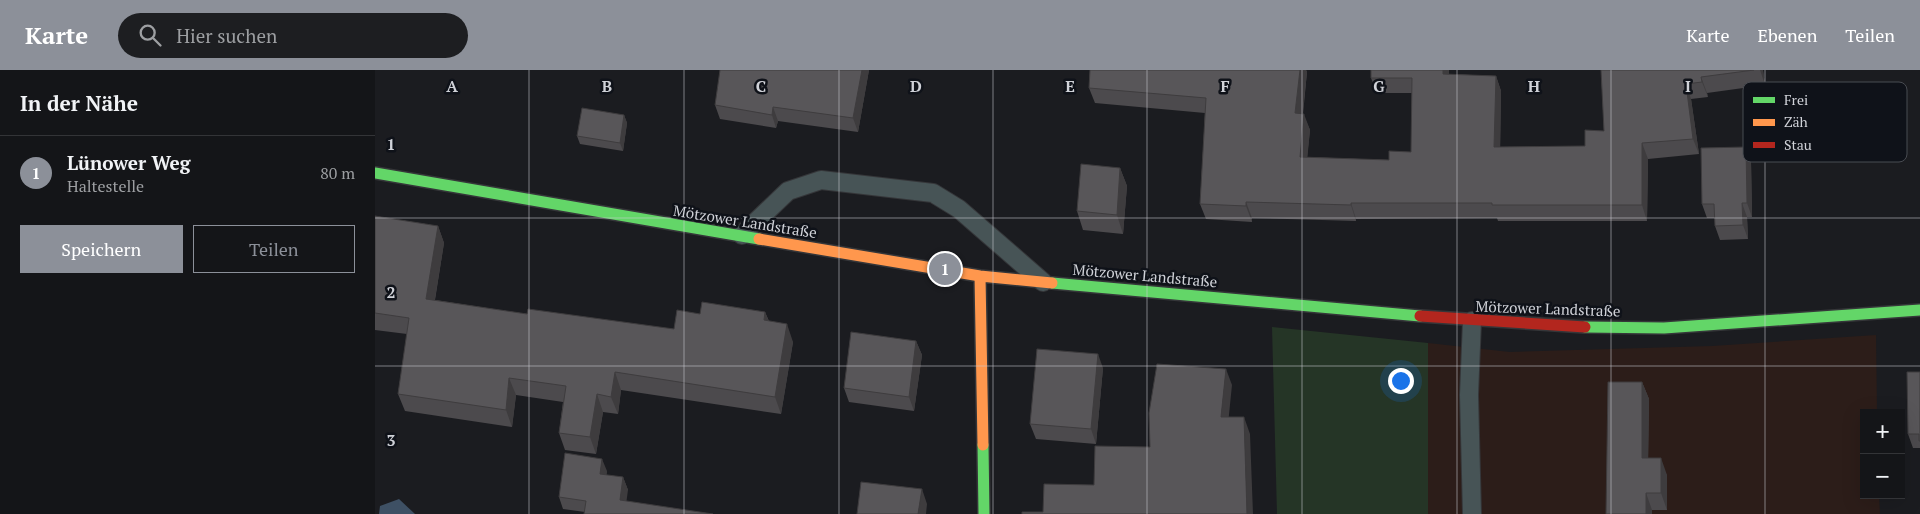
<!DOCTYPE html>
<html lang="de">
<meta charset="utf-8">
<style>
body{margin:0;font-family:"PT Serif",serif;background:#1d1e21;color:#f1f3f6}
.controls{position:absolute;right:15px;bottom:15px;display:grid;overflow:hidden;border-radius:0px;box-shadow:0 5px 20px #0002}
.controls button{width:45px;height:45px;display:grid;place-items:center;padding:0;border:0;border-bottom:1px solid #333437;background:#141518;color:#f1f3f6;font:25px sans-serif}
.you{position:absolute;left:1025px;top:310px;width:18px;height:18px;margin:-12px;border:4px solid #fff;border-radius:50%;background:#1a73e8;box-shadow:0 0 0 8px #1a73e833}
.badge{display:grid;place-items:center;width:32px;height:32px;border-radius:50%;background:#8c9099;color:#fff;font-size:16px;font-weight:700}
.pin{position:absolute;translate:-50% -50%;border:2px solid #fff;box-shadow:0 1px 5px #0006}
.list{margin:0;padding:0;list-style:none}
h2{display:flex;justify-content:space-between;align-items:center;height:65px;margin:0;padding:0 20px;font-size:21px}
h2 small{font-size:16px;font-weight:400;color:#9d9fa2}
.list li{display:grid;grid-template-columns:32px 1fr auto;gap:15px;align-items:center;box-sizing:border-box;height:75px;padding:0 20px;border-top:1px solid #333437}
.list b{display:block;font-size:19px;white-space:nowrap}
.list p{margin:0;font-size:16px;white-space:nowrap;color:#9d9fa2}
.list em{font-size:16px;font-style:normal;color:#9d9fa2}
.actions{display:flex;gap:10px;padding:15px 20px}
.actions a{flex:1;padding:11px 0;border:1px solid #8c9099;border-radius:0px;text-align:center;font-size:18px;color:#8c9099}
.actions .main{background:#8c9099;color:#fff}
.icon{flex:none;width:28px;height:28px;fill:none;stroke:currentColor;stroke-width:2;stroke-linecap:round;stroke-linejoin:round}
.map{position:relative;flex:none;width:1545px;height:444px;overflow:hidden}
header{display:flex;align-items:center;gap:30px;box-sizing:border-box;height:70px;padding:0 25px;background:#8c9099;color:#fff}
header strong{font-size:24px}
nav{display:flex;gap:28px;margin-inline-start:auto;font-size:18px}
.search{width:350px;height:45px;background:#1d1e21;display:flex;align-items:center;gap:12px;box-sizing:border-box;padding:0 18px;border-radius:28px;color:#9d9fa2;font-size:19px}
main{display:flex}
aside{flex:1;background:#141518}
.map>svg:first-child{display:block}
.industrial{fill:#2c1d19}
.green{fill:#253526}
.water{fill:#3e5064}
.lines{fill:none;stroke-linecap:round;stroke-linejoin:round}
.lane-casing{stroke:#353639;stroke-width:20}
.fast-casing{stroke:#353639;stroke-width:14}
.slow-casing{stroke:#353639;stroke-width:14}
.jam-casing{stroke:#353639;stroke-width:14}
.lane{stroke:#475456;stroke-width:18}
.fast{stroke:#63d668;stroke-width:11}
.slow{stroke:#ff974d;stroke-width:11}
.jam{stroke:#b3261e;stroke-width:11}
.wall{fill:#4c4a4d}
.shaded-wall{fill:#3e3c3e}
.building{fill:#585659;stroke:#3e3c3e}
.grid{fill:none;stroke:#d0d2d8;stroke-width:1;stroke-opacity:0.55}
.labels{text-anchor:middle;stroke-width:5;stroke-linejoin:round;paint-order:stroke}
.street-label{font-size:15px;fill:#d0d2d8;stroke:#0f1219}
.key{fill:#0f1219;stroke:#494c52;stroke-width:1}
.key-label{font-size:14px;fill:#d0d2d8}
.grid-label{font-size:16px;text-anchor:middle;font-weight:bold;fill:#d0d2d8;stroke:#0f1219;stroke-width:5;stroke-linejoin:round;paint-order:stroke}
</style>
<header>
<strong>Karte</strong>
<div class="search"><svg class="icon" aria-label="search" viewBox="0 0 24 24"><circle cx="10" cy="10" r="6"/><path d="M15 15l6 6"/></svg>Hier suchen</div>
<nav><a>Karte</a><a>Ebenen</a><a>Teilen</a></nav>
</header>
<main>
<aside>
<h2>In der Nähe<small></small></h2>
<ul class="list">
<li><span class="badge">1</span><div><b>Lünower Weg</b><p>Haltestelle</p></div><em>80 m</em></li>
</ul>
<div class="actions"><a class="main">Speichern</a><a>Teilen</a></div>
</aside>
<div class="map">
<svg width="1545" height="444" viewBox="0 0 1545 444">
<rect width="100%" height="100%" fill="#1b1c20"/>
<path class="industrial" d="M1501,265L1502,343H1489V425H1504L1505,444H1053V273L1135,282L1337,276Z"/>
<path class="green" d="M897,257L1053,273V444H902Z"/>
<path class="water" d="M24,429L40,444H4L5,436Z"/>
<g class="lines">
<g class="lane-casing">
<path id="lane" d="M367,165L413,121L446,110L558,123L584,139L668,212
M1097,251L1094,325L1097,444"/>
</g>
<g class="fast-casing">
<path id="fast" d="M0,103L384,169
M677,213L1045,246
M1210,257L1289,258L1545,240
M608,375L609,444"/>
</g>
<g class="slow-casing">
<path id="slow" d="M384,169L605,206L677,213
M605,206L608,375"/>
</g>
<g class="jam-casing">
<path id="jam" d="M1045,246L1210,257"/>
</g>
<use href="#lane" class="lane"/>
<use href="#fast" class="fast"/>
<use href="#slow" class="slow"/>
<use href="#jam" class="jam"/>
</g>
<path class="wall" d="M494,0L483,62L403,51L401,58L345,49L340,35Z
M715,0H931L932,2L928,44L935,60L932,87L1014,90L1036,82L1037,23H1002L996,8L1074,0V4L1121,6L1126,21L1125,77L1210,76L1229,61L1226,0H1388L1390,15L1332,23L1333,27L1316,29L1324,84L1273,89L1272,151H1123L1122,148L981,149V151L877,148V152L831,149L825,134L830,43L720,33L714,18Z
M249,45L252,53L248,81L205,74L202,66Z
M1371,77L1376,91L1377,147H1372L1373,169L1345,170L1340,156V148H1332L1327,134Z
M745,98L752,116L748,164L708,160L702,141Z
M0,146L63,156L69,173L60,230L152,244L299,259L325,244L390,242L394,251L418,272L406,344L246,320L243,344L228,342L221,384L190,380L184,363L188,332L141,325L137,357L30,341L23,324L32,264L0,260Z
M541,271L547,285L539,341L474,332L469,318Z
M728,298L721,374L661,369L655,354Z
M1545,302V378H1538L1533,364Z
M1267,312L1274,329L1273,388L1292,405V440H1277L1231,444Z
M232,401L231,405L248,407L253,420L210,442L188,439L184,427Z"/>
<path class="shaded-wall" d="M487,0H494L483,62L478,48Z
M925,0H931L932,2L926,59L920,43Z
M1068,0H1074V19L1068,4Z
M1385,0H1388L1390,15Z
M1121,6L1126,21L1125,93L1119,77Z
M1326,7L1332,23L1333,27L1327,12Z
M1311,14L1316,29L1324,84L1318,69Z
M398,37L403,51L401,58L397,45Z
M929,44L935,60L931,102L925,87Z
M249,45L252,53L248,81L245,73Z
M1267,73L1273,89L1272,151L1267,135Z
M1371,77L1376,91L1377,147L1372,133Z
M745,98L752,116L748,164L742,145Z
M871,132L877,148V152L871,136Z
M976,133L981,149V151L976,135Z
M1367,133L1372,147L1373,169L1368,155Z
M63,156L69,173L57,247L51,229Z
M390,242L397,259L389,250Z
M412,254L418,272L406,344L400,327Z
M541,271L547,285L539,341L534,327Z
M723,284L728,298L721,374L716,359Z
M851,299L857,315L852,364L846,347Z
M240,302L246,320L243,344L236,327Z
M134,308L141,325L137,357L131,340Z
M1267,312L1274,329L1273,405L1267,388Z
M222,324L228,342L221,384L215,367Z
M869,347L875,364L878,444H872Z
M1286,388L1292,405V440L1286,423Z
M227,389L232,401L230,416L225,404Z
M248,407L253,420L250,442L245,430Z
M547,419L552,434L551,444H543Z
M1271,423L1277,440V444H1271Z"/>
<path class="building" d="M345,0H487L478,48L398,37L397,45L340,35Z
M715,0H925L920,43L929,44L925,87L1014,90V81L1036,82L1037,8H996V0H1068V4L1121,6L1119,77L1210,76V60L1229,61L1226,0H1379L1326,7L1327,12L1311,14L1318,69L1267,73V135H1117V133H976V135L871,132V136L825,134L831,28L714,18Z
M207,38L249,45L245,73L202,66Z
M1371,77L1372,133H1367L1368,155L1340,156L1339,134H1327L1326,78Z
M706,94L745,98L742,145L702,141Z
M0,146L63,156L51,229L152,244L153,239L299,259L302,240L325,244L327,232L390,242L389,250L412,254L400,327L240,302L236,327L222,324L215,367L184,363L191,316L134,308L131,340L23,324L34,248L0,243Z
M476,262L541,271L534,327L469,318Z
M662,279L723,284L716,359L655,354Z
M782,294L851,299L846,347H869L872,444H647V442H668L669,414L719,415L720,376L775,377L774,343Z
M1532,302H1545V371H1544V364H1533Z
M1233,312H1267V388H1286V423H1271V444H1231Z
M190,383L227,389L225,404L248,407L245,430L338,444H209L211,431L184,427Z
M486,412L547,419L543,444H482Z"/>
<path class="grid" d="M154,0V444M309,0V444M464,0V444M618,0V444M772,0V444M927,0V444M1082,0V444M1236,0V444M1390,0V444M0,148H1545M0,296H1545"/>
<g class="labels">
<g class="street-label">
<text transform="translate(370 152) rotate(9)" y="5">Mötzower Landstraße</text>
<text transform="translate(770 206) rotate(5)" y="5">Mötzower Landstraße</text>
<text transform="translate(1173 239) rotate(2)" y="5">Mötzower Landstraße</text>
</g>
</g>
<rect x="1368" y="12" width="164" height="80" rx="8" class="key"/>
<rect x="1378" y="27" width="22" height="6" fill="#63d668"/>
<rect x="1378" y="49" width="22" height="7" fill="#ff974d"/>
<rect x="1378" y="72" width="22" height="6" fill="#b3261e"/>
<g class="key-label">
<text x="1409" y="35">Frei</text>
<text x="1409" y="57">Zäh</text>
<text x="1409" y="80">Stau</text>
</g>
<g class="grid-label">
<text x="77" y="22">A</text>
<text x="232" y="22">B</text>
<text x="386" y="22">C</text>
<text x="541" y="22">D</text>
<text x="695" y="22">E</text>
<text x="850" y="22">F</text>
<text x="1004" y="22">G</text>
<text x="1159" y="22">H</text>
<text x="1313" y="22">I</text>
<text x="16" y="80">1</text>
<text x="16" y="228">2</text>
<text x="16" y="376">3</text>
</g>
</svg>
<div class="controls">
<button>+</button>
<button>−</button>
</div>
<div class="you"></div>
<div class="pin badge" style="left:570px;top:199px">1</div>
</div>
</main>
